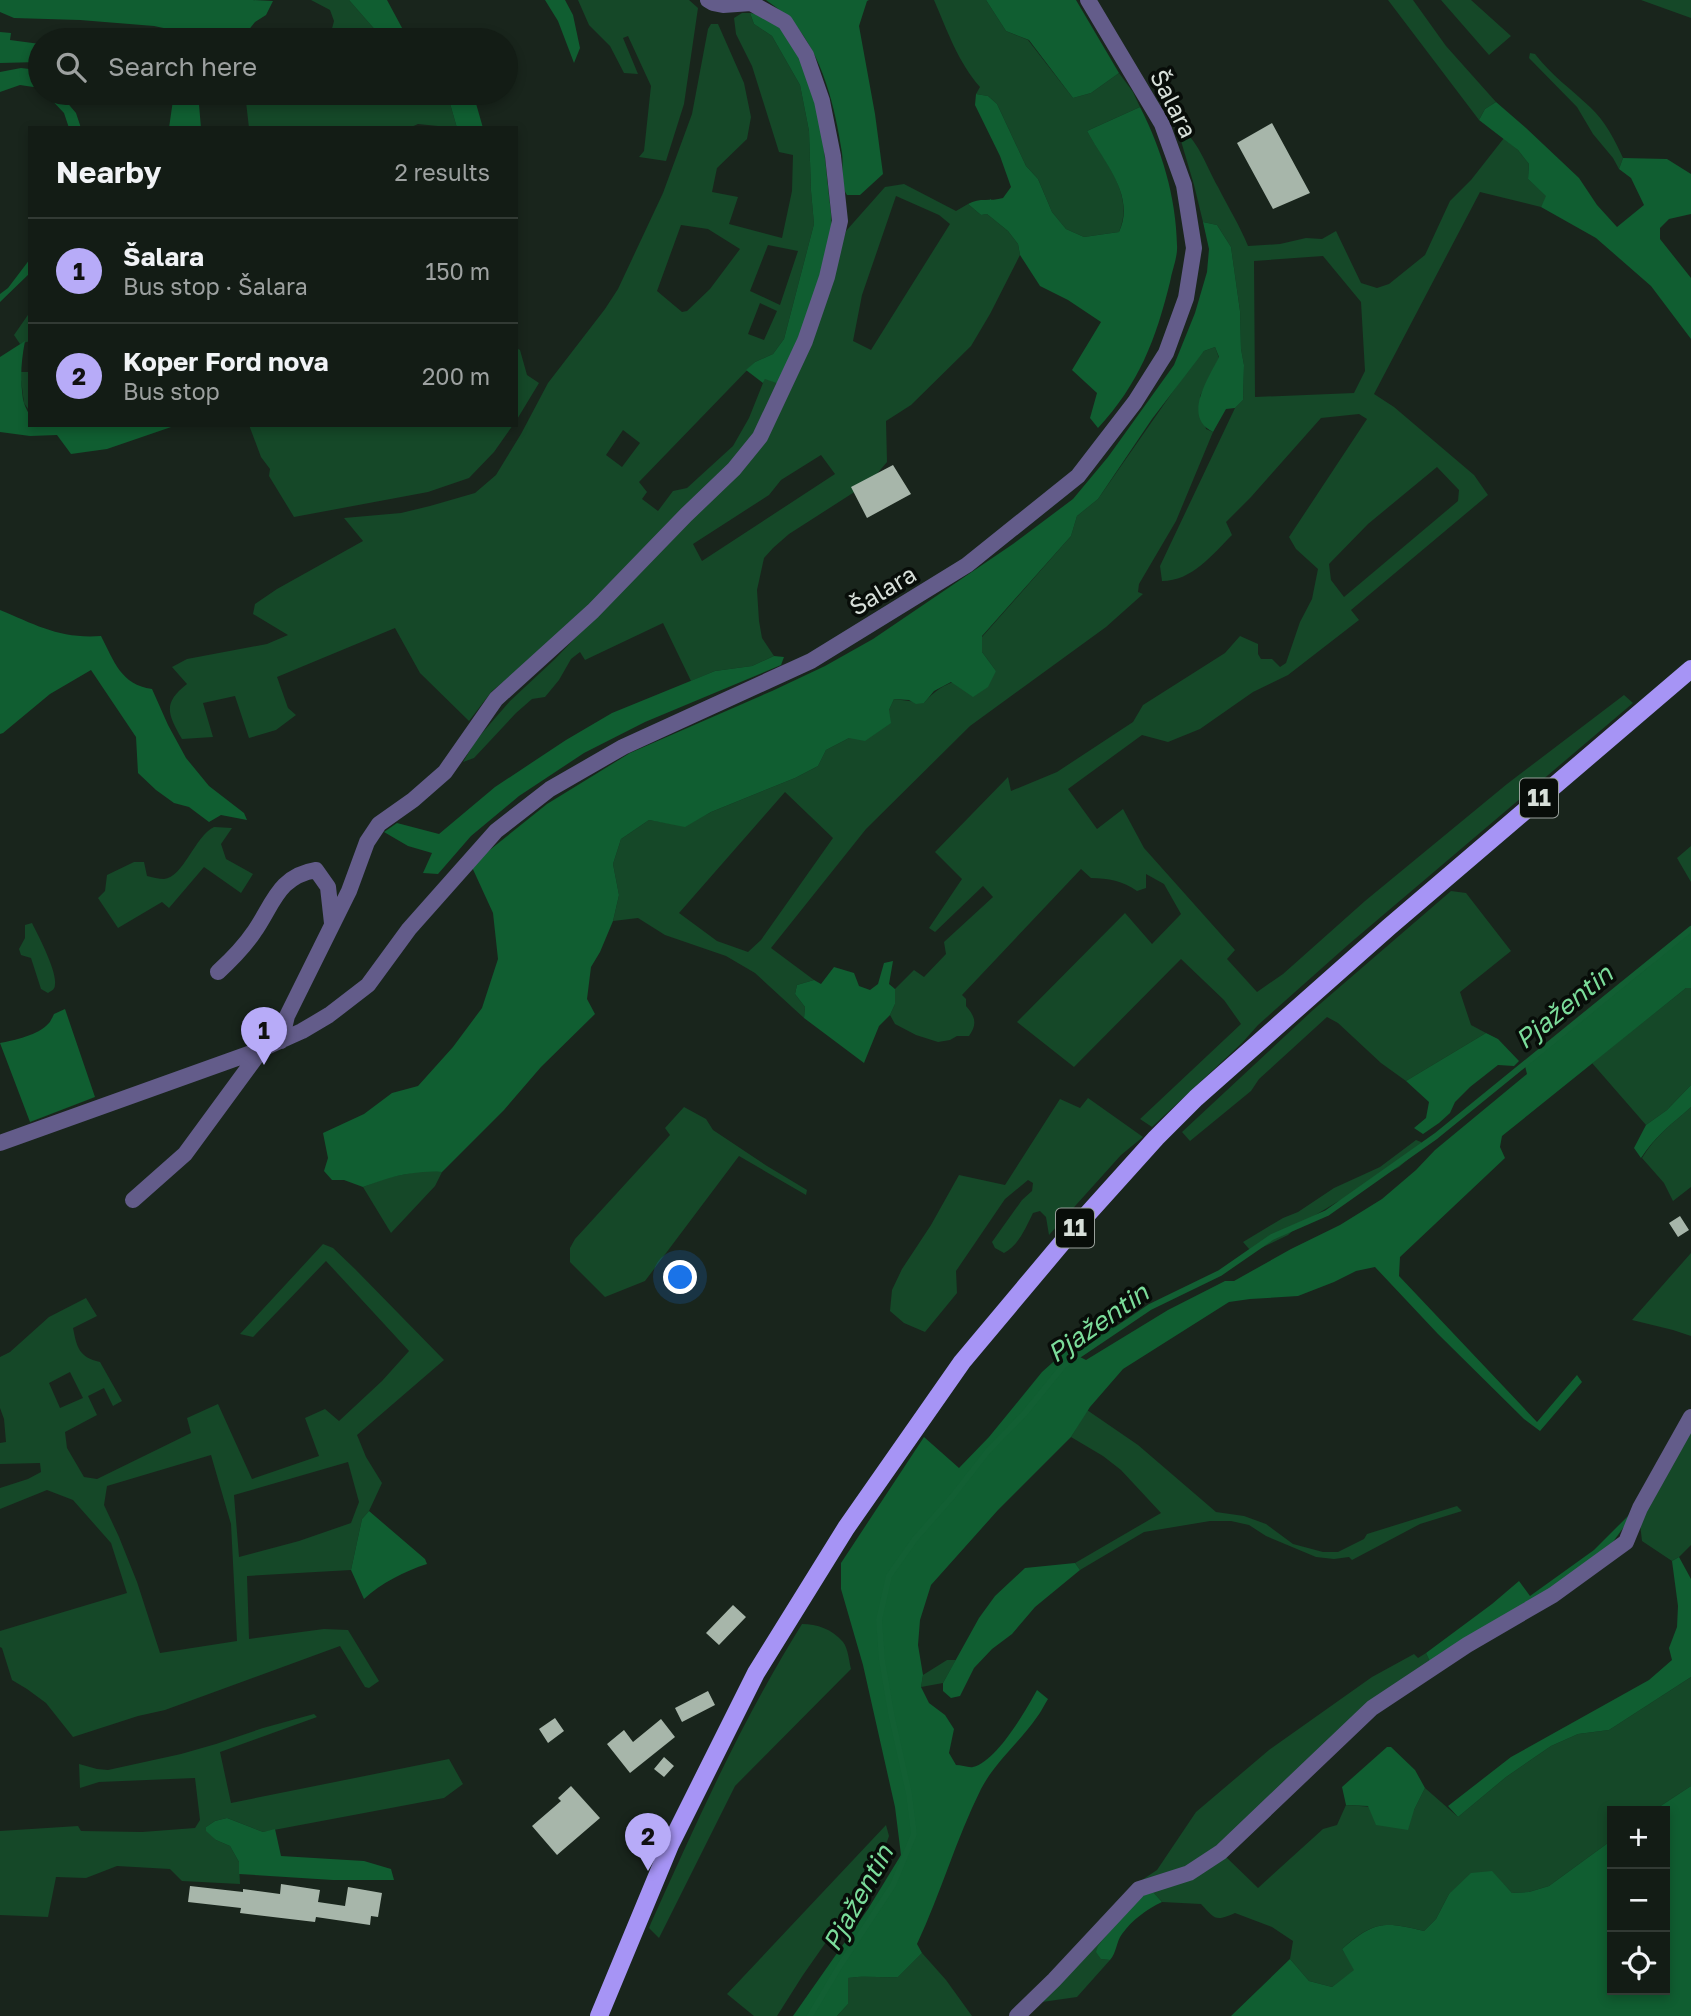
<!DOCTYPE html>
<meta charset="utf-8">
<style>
body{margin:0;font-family:"Golos Text",sans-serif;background:#202922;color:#f1f3f6}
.controls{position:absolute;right:21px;bottom:21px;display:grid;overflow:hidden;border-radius:0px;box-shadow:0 4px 10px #0003}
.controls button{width:63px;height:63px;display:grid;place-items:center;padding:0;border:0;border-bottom:2px solid #323a34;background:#131c15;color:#f1f3f6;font:35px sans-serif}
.you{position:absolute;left:681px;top:1278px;width:24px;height:24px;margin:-18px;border:5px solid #fff;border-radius:50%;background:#1a73e8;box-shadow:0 0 0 10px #1a73e833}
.badge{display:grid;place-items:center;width:46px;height:46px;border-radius:50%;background:#b7abf8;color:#111;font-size:23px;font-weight:700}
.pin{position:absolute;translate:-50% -58px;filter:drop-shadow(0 2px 4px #0008)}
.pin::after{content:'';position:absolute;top:37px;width:24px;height:21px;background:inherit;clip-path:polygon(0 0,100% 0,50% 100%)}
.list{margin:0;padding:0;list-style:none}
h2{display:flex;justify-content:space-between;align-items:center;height:91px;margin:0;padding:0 28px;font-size:30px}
h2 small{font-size:23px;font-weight:400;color:#9da1a0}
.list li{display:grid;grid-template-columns:46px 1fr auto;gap:21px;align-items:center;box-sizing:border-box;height:105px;padding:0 28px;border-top:2px solid #323a34}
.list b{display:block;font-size:26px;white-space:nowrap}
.list p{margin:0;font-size:23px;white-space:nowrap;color:#9da1a0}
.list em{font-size:23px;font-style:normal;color:#9da1a0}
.icon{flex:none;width:38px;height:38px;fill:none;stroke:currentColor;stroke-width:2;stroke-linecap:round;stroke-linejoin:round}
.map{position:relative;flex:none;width:1691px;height:2016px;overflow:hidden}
.search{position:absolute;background:#131c15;box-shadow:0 4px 10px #0003;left:28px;top:28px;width:490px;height:77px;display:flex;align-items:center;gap:18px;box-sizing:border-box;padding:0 24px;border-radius:38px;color:#9da1a0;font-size:26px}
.panel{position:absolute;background:#131c15;box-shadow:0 4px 10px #0003;left:28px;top:126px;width:490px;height:301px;border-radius:0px}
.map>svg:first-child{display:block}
.green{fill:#154828;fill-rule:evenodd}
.forest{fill:#105e31}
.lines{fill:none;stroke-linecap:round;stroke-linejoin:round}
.stream{stroke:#125f33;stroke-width:6}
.building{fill:#a7b6aa}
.minor{stroke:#635c8a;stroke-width:16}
.primary{stroke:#a694f5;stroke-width:18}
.labels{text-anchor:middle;stroke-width:7;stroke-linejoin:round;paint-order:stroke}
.shield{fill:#080d09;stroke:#99a09b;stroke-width:2}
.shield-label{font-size:23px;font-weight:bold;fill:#d7dfd9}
.street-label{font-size:24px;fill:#d7dfd9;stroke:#080d09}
.water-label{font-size:26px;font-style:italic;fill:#7bdc9a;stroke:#080d09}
</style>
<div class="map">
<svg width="1691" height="2016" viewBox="0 0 1691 2016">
<rect width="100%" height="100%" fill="#19251c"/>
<path class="green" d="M311,0H349L384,40H329L334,21L330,10Z
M578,0H689L698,8L684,104L666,161L639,157L644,151L651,86L628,36L623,38L638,74L624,73L610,46L589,25Z
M934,0H986L1006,31L1028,40L1073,98L1091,93L1119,73L1133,92L1140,107L1087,131C1105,163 1135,194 1119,232L1084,237L1066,229L1052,212L1038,179L1026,166L997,104L988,96L976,94L980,87C958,62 947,30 934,0Z
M1388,0H1413L1446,46L1496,102L1485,109L1479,120Z
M1441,0H1471L1511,36L1489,55Z
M1641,0H1691V18Z
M742,13H750L754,24L772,36L800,85L809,131L811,191L814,224L784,339L773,354L755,362L639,482L647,492L642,499L658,511L673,491L687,488L733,446L749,418L765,378L779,384L747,446L551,644L492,691L469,721L420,673L395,628L277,677L288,708L296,715L276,730L249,738L235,696L203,703L213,737L182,739C167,713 163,703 187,684L172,667L187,659L267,644L288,635L253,614L255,604L277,589L363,541L344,518L401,513L430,506L475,493L496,475L521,434L548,383L605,309L618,289L663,193L692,114L708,29L711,24H718L744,83L751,117L747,139L717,168L712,192L738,197L729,224L782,238L792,191L793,155L779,152L752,66L736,34L734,18ZM681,225L708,229L740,249L710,289L687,311L682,312L657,291ZM768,245L798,251L780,305L750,291ZM760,303L777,311L764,340L748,334ZM623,430L640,443L622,467L606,455Z
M1530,53L1535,54C1551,75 1571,89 1590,107C1605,121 1615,140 1623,158L1619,169L1613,158L1593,134L1577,107L1529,58Z
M245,93H447L457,128L418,124L409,128H249Z
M1176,124C1199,140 1205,164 1218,187C1228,207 1240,226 1248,246L1280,244L1306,238L1322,239L1336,231L1361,283L1377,288L1389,284L1425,255L1450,201L1471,180L1504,138L1518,150L1529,164L1528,179L1547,196L1541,207L1480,192L1374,394L1394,407L1474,475L1488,495L1351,610L1359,620L1288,675L1253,692L1200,729L1168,742L1142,735L1068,789L1097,829L1123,809L1144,848L1235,950L1227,959L1257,992L1283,974L1365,901L1507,784L1624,695L1633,703L1349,944L1258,1025L1242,1043L1152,1127L1140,1119L1241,1024L1224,1000L1181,959L1074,1067L1017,1022L1125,913L1152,944L1181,914L1164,884L1146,874V888L1137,891C1123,881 1108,878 1091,878L1081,869L962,995L966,999V1006C976,1017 977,1025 969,1036H957L950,1040L938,1042L916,1035L895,1024L890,1015L895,1004V989L914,970L924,977L946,954L944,942L993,897L983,886L935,932L929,928L962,879L935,852L1008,777L1011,791L1057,772L1133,722L1143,705L1225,653L1240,636L1258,644V654L1261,659H1272L1280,667L1286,663L1300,622L1312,599L1318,569L1296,549L1289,537L1367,419L1359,414L1321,418L1251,497L1226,522L1232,535C1212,555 1192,581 1162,581L1160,566L1235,408L1243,400L1244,365L1241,349L1240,311L1231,247L1217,225L1203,222L1194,185ZM1323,256L1361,302L1365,371L1354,393L1255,397L1254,261ZM1437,467L1459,490L1458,501L1344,597L1331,580L1329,564L1368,524Z
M904,184L956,211L968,204L981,215L987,214L1008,231L1018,244L1020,255L990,314L971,346L911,405L886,421L887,462L870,482L789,534L773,548L764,558L757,590L759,621L762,638L774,656L752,666L715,671L691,681L663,623L585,660L580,652L571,659L559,680L545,697L532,699L516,713L474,758L463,762L476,740L510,701L555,659L763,442L796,378L818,325L846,231L885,187ZM896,196L939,215L950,224L871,350L853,341L862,295ZM821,455L835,474L702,561L693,544L769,495L781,480Z
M30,312V341L20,344L14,335Z
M1215,347L1219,358L1200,396L1206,429L1213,432L1176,521L1139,584L1138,592L1143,594L1106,627L970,726L866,829L771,948L814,980L797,985L795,994L805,1007L804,1018L755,973L726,956L665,935L638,918L613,921L619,895L613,864L621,839L649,820L685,826L711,812L795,778L818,766L826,750L849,738L889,710L894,699L924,703C944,679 967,678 996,671L982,652V637L1071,536L1077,516L1098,499L1190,367L1204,351ZM785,792L833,838L761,940L748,952L717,941L679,913Z
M516,348L520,350L527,375L539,383L516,421Z
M20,372H30V412L24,403Z
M249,425H513L494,452L469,478L428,492L294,517L269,476L270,469L261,457Z
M214,827L232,828L221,844L226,859L253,874L241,893L204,867L169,908L162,902L118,928L98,898L105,891L107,875L134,862H144L147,876C152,877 159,879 164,879C183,878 195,836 214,827Z
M1691,846V882L1677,858Z
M1451,891L1466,893L1511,951L1460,992L1471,1025L1486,1033L1406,1081L1381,1063L1338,1023L1327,1017L1259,1079L1251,1091L1190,1141L1182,1132L1313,1010Z
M32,923C38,935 57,971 55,984C55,990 52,990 48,993L41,989L31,958L21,955L19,949L25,938V925Z
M1686,988H1691V1085L1667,1110L1646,1125L1592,1063Z
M1088,1098L1143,1137L1121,1155L1049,1235L1046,1217L1040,1211L1033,1213C1026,1227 1019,1245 1004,1253L995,1248L992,1242L1022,1200L1032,1191L1033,1183L1028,1180L1005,1199L956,1271L957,1293L925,1332L904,1323L890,1311L892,1290L902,1269L931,1225L959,1175L1005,1185L1060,1099L1080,1108Z
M684,1107L706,1119L713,1130L767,1166L807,1190L806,1195L739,1156L645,1281L605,1297L570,1262V1248L575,1239L670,1135L665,1128Z
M1691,1107V1187L1673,1201L1664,1183L1642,1158C1655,1136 1673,1123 1691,1107Z
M1416,1140L1421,1142L1422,1147L1399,1167L1382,1176L1354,1196L1337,1202L1299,1225L1288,1235L1261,1248L1250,1250L1243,1242L1283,1218L1298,1212L1334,1188L1380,1167Z
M421,1171L442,1172L435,1186L391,1233L363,1187L386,1178Z
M323,1244L333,1248L355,1269L444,1360L357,1435L366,1457L382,1483L369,1511L362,1519L351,1570L247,1576L249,1639L324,1629L348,1630L379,1681L369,1688L365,1687L340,1646L165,1710L138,1716L73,1737L46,1703L27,1689L12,1680L2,1648L0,1647V1631L127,1593L111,1543L73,1500L47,1490L0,1509V1488L28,1479L41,1472L40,1463L0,1464V1443L6,1442L4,1419L0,1408V1357L10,1352L49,1317L86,1298L97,1316L73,1328C77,1348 79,1357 100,1362L122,1401L113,1406L104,1388L88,1396L97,1415L65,1432L67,1448L84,1477L97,1479L191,1433L187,1418L218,1404L252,1479L319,1456L305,1418L325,1409L339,1421L382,1381L409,1351L326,1261L253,1337L240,1334ZM70,1372L83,1398L60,1408L49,1383ZM211,1455L231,1524L237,1641L160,1653L137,1582L119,1537L104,1505L107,1486ZM348,1462L359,1502L351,1523L299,1541L239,1557L234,1495Z
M1691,1253V1336L1673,1330L1632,1320Z
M1087,1410L1138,1445L1216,1512L1244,1516L1266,1524L1293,1544L1323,1552H1338L1364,1539L1367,1534L1457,1506L1462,1511L1420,1524L1352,1560L1349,1557L1334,1559L1316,1557L1266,1536L1249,1525L1231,1521H1210L1144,1532L1080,1570L1075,1563L1161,1513L1121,1470L1103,1456L1071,1437Z
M1691,1420V1545L1679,1557L1672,1561L1642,1541L1640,1524Z
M802,1624C817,1624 832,1629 843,1642C848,1648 849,1661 851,1669L735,1786L659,1938L649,1928L651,1923C697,1821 742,1720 802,1624Z
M1426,1653L1431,1664L1201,1863L1136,1884L1157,1870L1196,1812L1269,1750L1372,1677L1414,1654L1418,1658Z
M947,1660H956L943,1683L921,1687L923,1675Z
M1691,1677V1786L1653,1811H1612V1840L1549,1886L1529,1892L1512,1893L1492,1872L1449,1894L1436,1919L1424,1931C1385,1921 1373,1921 1342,1949L1355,1970L1332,1987L1309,1981L1290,1959L1293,1941L1272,1927L1235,1913C1215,1922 1215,1919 1201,1904L1162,1902L1153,1892L1224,1855L1258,1888L1323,1829L1337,1825L1346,1805L1414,1810L1425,1788L1458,1817L1506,1777L1551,1746L1578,1734L1609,1730Z
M314,1714L317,1717L220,1752L231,1803L449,1759L463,1784L444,1798L263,1832L227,1818L215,1821L206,1827L216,1840L230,1846L239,1862L240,1884L182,1881L170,1869L117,1866L86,1878L56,1877L48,1917L0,1915V1831L78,1826L81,1831L142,1832L195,1828L200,1820L195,1778L99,1782L80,1788L79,1764L97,1769L108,1770L181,1754L216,1744L263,1728Z
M886,1825L889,1836L878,1868L803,1975L777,2016H754L727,1994Z
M1106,1935L1101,1959L1110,1960L1077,1997L1035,2003Z
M922,1953L946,1980L972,2016H837L848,2004V1978C865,1975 881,1978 898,1977Z"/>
<path class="forest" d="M0,0H252L273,1L266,15L255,22L243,37L220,40L154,26L80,20L14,18L0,12Z
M349,0H387L408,39L384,40Z
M545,0H565L573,15L580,48L574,63L558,21Z
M766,0H869L867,1L859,26L875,114L883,174L860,195H847C839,184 844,166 842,153C835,107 823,56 792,21C785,13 775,7 766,0Z
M986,0H1076L1119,73L1091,93L1073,98L1029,40L1006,31Z
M750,13C811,20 824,138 828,186C829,201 833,218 831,233C823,287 800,335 779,384L765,379L763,383L746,370L755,362L773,354L784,339L814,224L811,191L809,131L800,85L772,36L754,24Z
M0,32L11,33L10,40L40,44V62L0,63Z
M21,68L38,70L40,72V88L20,85L0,92V72Z
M45,93H59L76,113L81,128H69L64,113Z
M174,93H198L201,128H169Z
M447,93H473L483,128H457Z
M976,94L988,96L997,104L1026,166L1038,179L1052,212L1066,229L1084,237L1119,232C1136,195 1104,163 1087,131L1140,107C1162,150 1176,197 1177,245C1178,257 1172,270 1170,282C1156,339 1139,384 1098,428L1090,418L1097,393L1072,370L1101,322L1068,300L1040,286L1020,255L1018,244L1008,231L987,214L981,215L968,204C980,197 990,202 1003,198L1011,187L1000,156L975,105Z
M1496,102L1526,128L1579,178L1597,205L1617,227L1644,205L1631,178L1619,169L1623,158L1667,159L1691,174V214L1669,219L1660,228V239L1691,278V339L1651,286L1596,238L1541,207L1546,196L1528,179L1529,164L1518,150L1479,120L1485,109Z
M1203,222L1217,225L1231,247L1240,311L1241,349L1244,365L1243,400L1235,408L1226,409L1213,432C1182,417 1208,379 1219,357L1215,347L1204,351L1152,419L1098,499L1077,516L1071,536L982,636V652L996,671L988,687L973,697L951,682L934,691L924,703L916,704L909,700L894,699L889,710L891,723L865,741L849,738L826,750L818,766L795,778L711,812L685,827L649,820L621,839L613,864L619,895L613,921L600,952L591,967L587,999L595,1014L541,1067L504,1110L442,1172C413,1170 389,1177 363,1187L344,1180H332L324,1171L328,1158L323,1133L364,1114L392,1093L418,1086L453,1047L482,1008L498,959L493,913L471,865L547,804L630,753L772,691L825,666L873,639L1013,544L1073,499L1108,457L1174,365L1195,313L1207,272L1209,249Z
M30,259V273L0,302V294L8,288Z
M25,341C21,362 20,378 23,399C26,412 30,410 30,425H177L107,449L71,454L57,435L30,436L0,432V357Z
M0,610C36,625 60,639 101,636C114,661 121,685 152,689L168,725L186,758L209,786L244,813L247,820L221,815L209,822L189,807L174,803L156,790L138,773L136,737L91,670L50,694L3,733L0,734Z
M774,656L784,657L781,665L645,722L584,753L519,796L471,836L438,874L423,873L432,853L408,846L384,832L397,823L439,834L495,787L566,740L612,713L715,671L752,666Z
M1691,928V988H1686L1502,1136L1500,1147L1505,1158L1400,1257L1399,1276L1537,1422L1577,1375L1582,1382L1540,1431L1524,1419L1438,1334L1375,1267L1356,1271L1334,1282L1298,1296L1250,1299L1229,1302L1123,1369L1090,1407L1071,1437L998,1510L931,1585L920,1620L918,1645L923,1675L921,1687L929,1703L945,1715L954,1729L949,1753L956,1765C961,1765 969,1768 973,1767C997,1761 1026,1710 1037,1690L1048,1699C1044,1705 1041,1712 1037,1717C1020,1742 995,1762 981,1789C956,1839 941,1893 917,1944L922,1953L898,1977C881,1978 865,1975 848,1978V2004L837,2016H793L868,1909L901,1855L895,1807L863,1665L841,1589V1563L924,1437L959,1468L989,1437L1042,1372L1061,1355L1112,1318L1115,1327L1078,1356L1086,1360L1168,1310L1225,1281H1234L1291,1249L1340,1225L1382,1199L1416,1170L1435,1150L1527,1074L1525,1066L1647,968Z
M893,961L889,984L895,989V1004L890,1015L879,1026L864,1063L804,1018L805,1007L795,994L797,985L814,980L821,984L834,967L854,973L859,986L870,990L878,984L884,963Z
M65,1009L95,1097L30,1122L0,1043C13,1041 40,1034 48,1024C50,1023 53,1016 54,1014Z
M1486,1033L1498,1039L1519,1061L1514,1066L1498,1065L1470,1087L1455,1102L1450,1113L1439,1123L1423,1134L1414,1128L1426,1118L1429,1102L1406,1081Z
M1691,1085V1107C1673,1123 1655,1136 1641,1158L1634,1148L1646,1125L1667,1110Z
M1662,1456L1626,1524L1610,1546L1574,1576L1431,1664L1426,1653L1492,1604L1519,1581L1530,1596L1594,1550L1628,1516Z
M369,1511L425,1559L427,1564C405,1571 381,1583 364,1599L351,1570L362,1519Z
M1679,1557L1691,1579V1677L1609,1730L1578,1734L1551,1746L1506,1777L1458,1817L1448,1806L1511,1757L1649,1680L1672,1660L1669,1648L1677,1627L1678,1606L1672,1561Z
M1075,1563L1080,1570L1035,1607L1012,1634L992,1649L974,1668L960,1696L951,1698L943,1691V1683L979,1618L995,1596L1025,1568Z
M1387,1747H1391L1415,1770L1425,1788L1414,1810L1408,1830L1376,1825L1368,1806L1346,1805L1342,1787Z
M1691,1786V2016H1231L1290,1959L1309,1981L1332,1987L1354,1970L1342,1949C1374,1921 1384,1921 1424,1931L1436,1919L1449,1894L1471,1873L1492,1871L1512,1893L1529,1892L1549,1886L1612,1840V1990H1665V1811H1653Z
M227,1818L263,1832L275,1829L281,1856L364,1861L391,1869L394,1880H333L239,1874V1862L230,1846L216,1840L206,1831V1827L215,1821Z
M1153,1892L1162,1902C1147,1909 1132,1920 1122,1934C1116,1942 1117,1952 1110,1960L1101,1959L1096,1952L1098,1946L1139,1894Z"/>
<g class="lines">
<path class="stream" d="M810,2016L839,1967L893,1885L914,1834L909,1794L891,1713L882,1660L879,1620L889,1576L915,1539L952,1497L988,1451L1024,1414L1064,1365L1150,1307L1220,1273L1272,1237L1327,1213L1436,1136L1691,929"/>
</g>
<path class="building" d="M1272,123L1310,193L1273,209L1237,143Z
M893,465L911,494L867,518L851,487Z
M1680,1216L1689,1230L1678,1237L1669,1223Z
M733,1605L746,1617L719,1645L706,1633Z
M708,1691L715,1705L682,1722L675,1708Z
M555,1718L564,1731L548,1743L539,1729Z
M661,1719L675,1737L630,1773L607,1744L624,1730L633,1742Z
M664,1757L674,1766L664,1777L654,1769Z
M571,1786L600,1818L557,1855L532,1826L561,1801L558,1798Z
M281,1884L320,1890L318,1902L345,1906L348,1887L382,1893L378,1917L371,1916L370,1925L316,1917L315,1922L240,1913L241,1908L188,1902L190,1886L243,1892V1889L280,1894Z"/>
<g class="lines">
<path class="minor" d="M218,972C231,960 244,947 254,932C273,905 278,876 316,870L328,887L332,923
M281,1041L287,1016L349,891L367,842L379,824L413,800L445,772L496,699L593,611L686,515L734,469L760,437L805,341L827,277L840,221L833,156L822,101L806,55L785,22L751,3L723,5L713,3L708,0
M0,1143L262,1049L302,1031L329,1015L368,985L409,929L496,831L550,789L623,747L811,661L967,565L1078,476L1135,402L1166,353L1186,298L1194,248L1184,185L1162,124L1088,0
M133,1200L185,1154L262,1049
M1017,2016L1054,1980L1139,1889L1189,1873L1221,1852L1372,1708L1467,1645L1553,1595L1626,1542L1640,1508L1691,1417"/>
<path class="primary" d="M599,2016L670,1845L756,1673L846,1528L962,1362L1066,1238L1156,1138L1196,1098L1389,927L1691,669"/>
</g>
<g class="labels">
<g class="shield">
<rect x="1520" y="778.5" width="38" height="39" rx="5"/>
<rect x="1056" y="1208.5" width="38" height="39" rx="5"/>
</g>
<g class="shield-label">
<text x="1539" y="806">11</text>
<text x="1075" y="1236">11</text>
</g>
<g class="street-label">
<text transform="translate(1173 104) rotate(63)" y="8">Šalara</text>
<text transform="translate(883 591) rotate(-31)" y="8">Šalara</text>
</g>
<g class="water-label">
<text transform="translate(1564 1007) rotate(-39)" y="9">Pjažentin</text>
<text transform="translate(1098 1323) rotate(-35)" y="9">Pjažentin</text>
<text transform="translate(858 1898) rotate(-61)" y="9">Pjažentin</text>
</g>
</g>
</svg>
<div class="controls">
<button>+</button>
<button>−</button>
<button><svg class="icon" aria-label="locate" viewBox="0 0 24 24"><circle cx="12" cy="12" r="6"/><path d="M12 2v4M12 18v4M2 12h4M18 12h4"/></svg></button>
</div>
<div class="you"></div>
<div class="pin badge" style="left:264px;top:1065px">1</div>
<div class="pin badge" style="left:648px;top:1871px">2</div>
<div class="search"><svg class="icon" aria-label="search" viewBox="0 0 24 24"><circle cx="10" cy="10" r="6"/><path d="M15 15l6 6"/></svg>Search here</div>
<section class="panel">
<h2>Nearby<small>2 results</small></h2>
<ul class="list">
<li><span class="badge">1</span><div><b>Šalara</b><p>Bus stop · Šalara</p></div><em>150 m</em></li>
<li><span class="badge">2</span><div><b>Koper Ford nova</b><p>Bus stop</p></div><em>200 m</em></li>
</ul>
</section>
</div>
